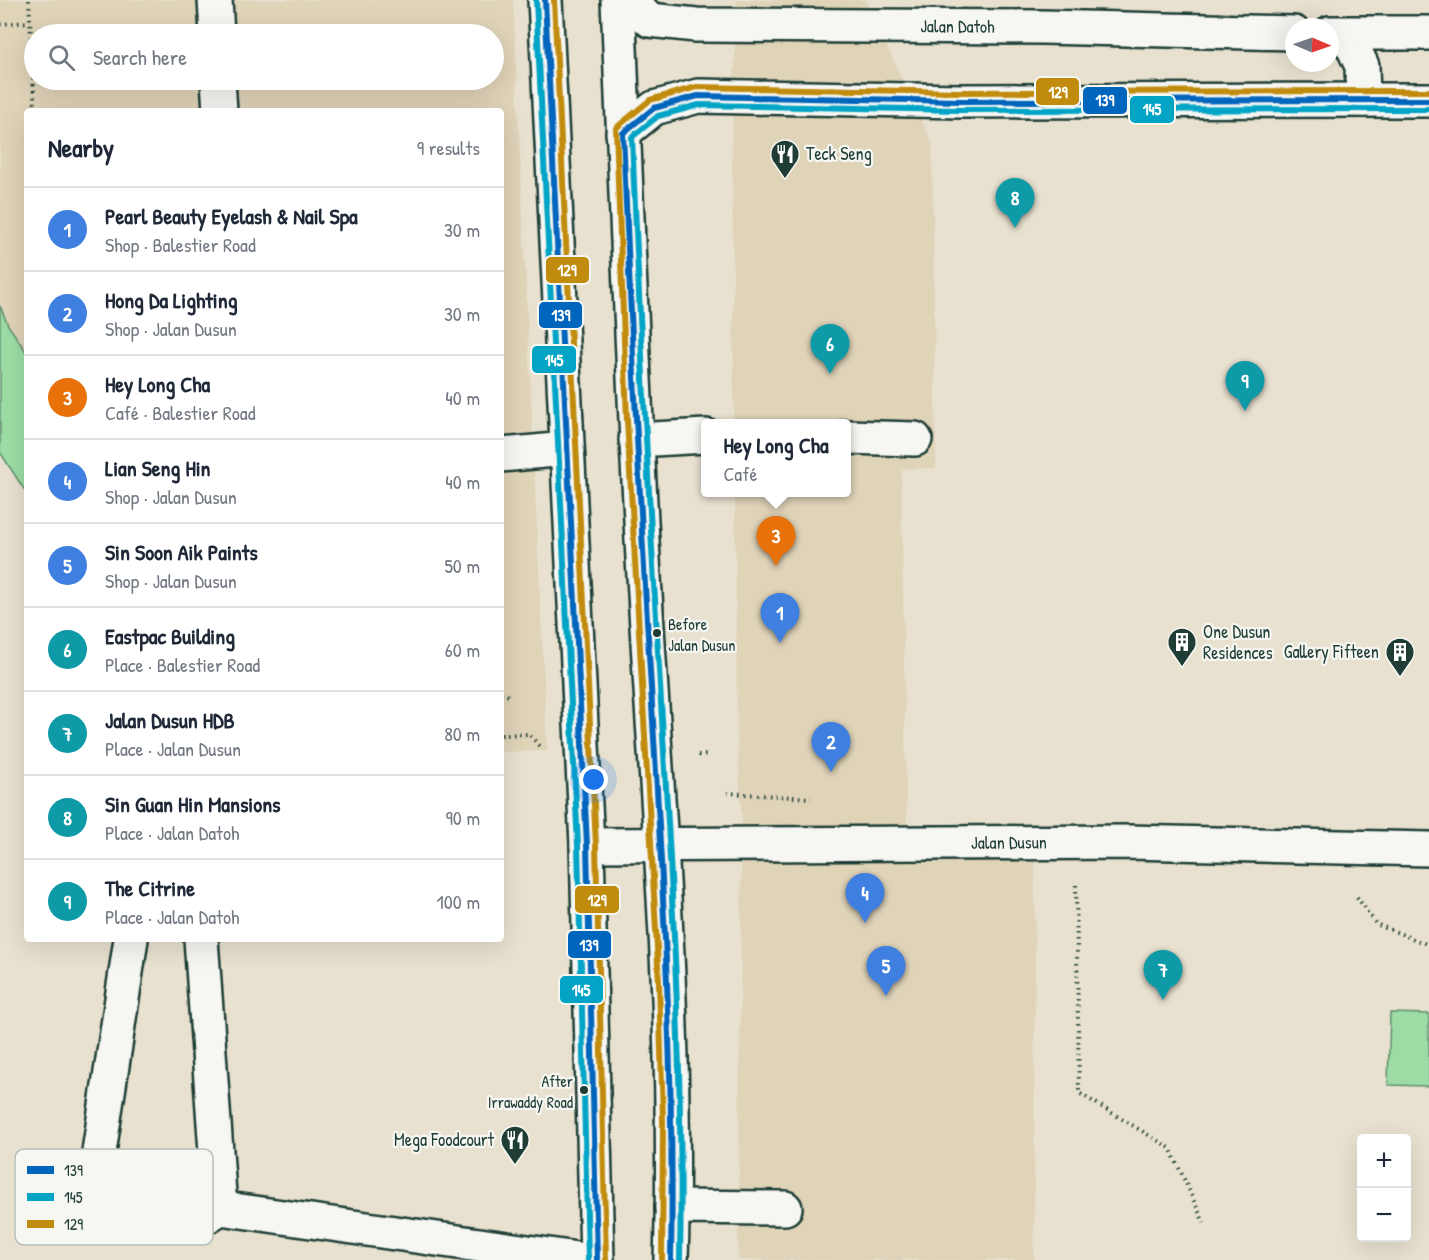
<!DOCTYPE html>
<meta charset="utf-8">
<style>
body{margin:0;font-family:"Patrick Hand",sans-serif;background:#f6f6f7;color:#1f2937}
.controls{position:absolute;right:18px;bottom:18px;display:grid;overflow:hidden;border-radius:6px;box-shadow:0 6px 24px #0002}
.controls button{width:54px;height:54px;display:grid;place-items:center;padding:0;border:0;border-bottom:2px solid #e0e1e3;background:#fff;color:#1f2937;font:30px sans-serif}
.compass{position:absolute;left:1285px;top:18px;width:54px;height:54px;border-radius:50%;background:#fff;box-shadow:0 6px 24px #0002;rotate:92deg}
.you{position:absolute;left:594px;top:780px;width:21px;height:21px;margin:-15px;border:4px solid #fff;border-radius:50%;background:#1a73e8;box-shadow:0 0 0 9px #1a73e833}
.badge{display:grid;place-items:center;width:39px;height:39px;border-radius:50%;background:#1a73e8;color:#fff;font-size:20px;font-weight:700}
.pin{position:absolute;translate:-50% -50px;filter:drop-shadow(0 2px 3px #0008)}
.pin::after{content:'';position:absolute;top:32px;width:21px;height:18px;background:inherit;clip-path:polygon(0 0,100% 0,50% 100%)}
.popup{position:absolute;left:701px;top:419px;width:150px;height:78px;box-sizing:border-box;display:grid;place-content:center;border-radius:6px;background:#fff;filter:drop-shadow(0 2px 4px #0005);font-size:20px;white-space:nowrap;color:#747a83}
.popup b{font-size:22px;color:#1f2937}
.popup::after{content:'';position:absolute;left:50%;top:100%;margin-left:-12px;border:12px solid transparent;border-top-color:#fff}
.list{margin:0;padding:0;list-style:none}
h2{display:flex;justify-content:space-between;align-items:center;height:78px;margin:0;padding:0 24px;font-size:26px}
h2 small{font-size:20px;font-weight:400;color:#747a83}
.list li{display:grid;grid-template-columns:39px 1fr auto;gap:18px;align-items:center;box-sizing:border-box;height:84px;padding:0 24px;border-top:2px solid #e0e1e3}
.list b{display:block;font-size:22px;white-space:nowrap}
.list p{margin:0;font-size:20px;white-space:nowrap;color:#747a83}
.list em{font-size:20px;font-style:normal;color:#747a83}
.icon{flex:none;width:33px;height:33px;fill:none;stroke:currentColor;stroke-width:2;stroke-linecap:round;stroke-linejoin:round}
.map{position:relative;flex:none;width:1429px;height:1260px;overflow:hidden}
.search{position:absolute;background:#fff;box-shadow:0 6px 24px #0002;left:24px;top:24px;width:480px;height:66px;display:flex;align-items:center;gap:15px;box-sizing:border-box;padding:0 21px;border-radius:33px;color:#747a83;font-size:22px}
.panel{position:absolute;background:#fff;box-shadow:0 6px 24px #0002;left:24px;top:108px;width:480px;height:834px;border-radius:6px}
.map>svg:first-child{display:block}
.built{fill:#dfd3b8;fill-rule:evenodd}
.green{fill:#9ddda5;stroke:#5e8d6c;stroke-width:1.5}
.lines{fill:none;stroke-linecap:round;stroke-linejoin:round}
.minor-casing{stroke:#1f3d34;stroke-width:38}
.major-casing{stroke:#1f3d34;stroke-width:38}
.path{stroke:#1f3d34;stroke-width:4;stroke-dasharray:1.5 4.5;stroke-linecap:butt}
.minor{stroke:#f6f6f2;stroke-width:33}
.major{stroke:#f6f6f2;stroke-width:33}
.bus-1-casing{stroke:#f6f6f2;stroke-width:10}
.bus-2-casing{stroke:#f6f6f2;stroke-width:10}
.bus-3-casing{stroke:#f6f6f2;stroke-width:10}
.bus-1{stroke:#0065bd;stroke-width:6}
.bus-2{stroke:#02a4c6;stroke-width:6}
.bus-3{stroke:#c18c0d;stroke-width:6}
.bus-dot{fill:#1f3d34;stroke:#f6f6f2;stroke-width:2}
.labels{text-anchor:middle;stroke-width:4.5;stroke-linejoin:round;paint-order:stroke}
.bus-label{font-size:16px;fill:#1f3d34;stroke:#f6f6f2;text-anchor:start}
.street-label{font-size:18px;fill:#1f3d34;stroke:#f6f6f2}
.poi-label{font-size:18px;fill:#1f3d34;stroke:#f6f6f2;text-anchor:start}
.key{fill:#f6f6f2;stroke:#b6beb9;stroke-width:1.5}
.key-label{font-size:16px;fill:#1f3d34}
.line-badge{stroke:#f6f6f2;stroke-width:2}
.badge-label{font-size:16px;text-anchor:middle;font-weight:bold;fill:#fff}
</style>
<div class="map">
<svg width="1429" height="1260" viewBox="0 0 1429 1260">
<rect width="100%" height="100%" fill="#e8e1d0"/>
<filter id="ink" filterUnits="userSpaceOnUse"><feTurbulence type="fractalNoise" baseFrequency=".0167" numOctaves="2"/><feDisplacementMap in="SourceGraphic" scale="12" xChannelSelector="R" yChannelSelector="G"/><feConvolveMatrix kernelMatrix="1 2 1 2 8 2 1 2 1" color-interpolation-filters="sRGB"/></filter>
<g filter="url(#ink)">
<path class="built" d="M0,0H513L547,751L501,752V111H27V478L0,424ZM34,34H494V80H34Z
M737,0H865L932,143L936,468L901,469L907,851L1035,856L1034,1260H738L742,818L737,739L735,493L846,492V424H734L732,141Z"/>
<path class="green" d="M0,306L8,325L27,353V494L0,452Z
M1390,1013L1429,1014V1086L1388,1085Z"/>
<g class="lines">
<g class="minor-casing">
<g id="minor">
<path d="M215,0L217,34"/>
<path id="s1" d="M630,0L650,20L696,25L1042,27L1294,33"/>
<path d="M1330,33H1429"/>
<path d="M1347,34L1362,66L1363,100"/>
<path d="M218,80L220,111"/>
<path d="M623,133L654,108L698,96L961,101L1429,100"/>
<path d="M846,437L915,439"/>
<path d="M636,440L706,436"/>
<path d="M501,455L566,449"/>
<path id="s2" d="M587,845L1128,842L1429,849"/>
<path d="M131,939L96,1172L110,1199L204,1218L220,1208L584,1260"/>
<path d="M201,939L220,1208"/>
<path d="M672,1207L785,1208"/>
</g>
</g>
<g class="major-casing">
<path id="major" d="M545,0L587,845L597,1260
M618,0C627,209 634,418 647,627C660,838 678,1049 671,1260"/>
</g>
<path class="path" d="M29,0L35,111
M0,24L30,22
M501,693L512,697
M501,735L529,734L539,746
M698,755H709
M727,793L811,798
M1076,885L1079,1093L1170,1148L1204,1223
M1357,897L1376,924L1429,945"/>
<use href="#minor" class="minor"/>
<use href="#major" class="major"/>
<g class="bus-1-casing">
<path id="bus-1" d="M545,0L587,845L597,1260
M671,1260C675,1052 660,845 648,637C638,469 630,301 623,133L654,108L698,96L961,101L1429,100"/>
</g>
<g class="bus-2-casing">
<path id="bus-2" d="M536,0L578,845L588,1260
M680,1260C684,1051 669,842 657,634C647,468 639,303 632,137L658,116L699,105L961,110L1429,109"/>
</g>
<g class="bus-3-casing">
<path id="bus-3" d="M554,0L596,845L606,1260
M662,1260L663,1121L659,983L627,420L616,128L650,100L697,87L961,92L1429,91"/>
</g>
<use href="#bus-1" class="bus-1"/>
<use href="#bus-2" class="bus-2"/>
<use href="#bus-3" class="bus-3"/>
</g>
</g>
<defs>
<g id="restaurant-pin" transform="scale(1.5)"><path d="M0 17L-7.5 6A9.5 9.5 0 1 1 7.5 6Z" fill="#1f3d34" stroke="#f6f6f2"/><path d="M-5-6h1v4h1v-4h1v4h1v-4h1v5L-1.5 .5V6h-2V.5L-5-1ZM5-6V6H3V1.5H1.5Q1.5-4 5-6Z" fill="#fff"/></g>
<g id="building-pin" transform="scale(1.5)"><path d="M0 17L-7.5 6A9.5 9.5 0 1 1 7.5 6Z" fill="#1f3d34" stroke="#f6f6f2"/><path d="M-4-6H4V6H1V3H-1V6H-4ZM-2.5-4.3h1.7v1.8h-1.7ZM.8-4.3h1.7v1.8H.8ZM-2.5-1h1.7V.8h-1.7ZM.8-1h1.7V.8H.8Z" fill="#fff"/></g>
</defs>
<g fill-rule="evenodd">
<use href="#restaurant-pin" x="785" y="154"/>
<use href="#building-pin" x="1182" y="642"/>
<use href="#building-pin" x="1400" y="652"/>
<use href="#restaurant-pin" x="515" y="1140"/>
</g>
<g class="bus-dot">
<circle cx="657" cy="633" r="5"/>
<circle cx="584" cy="1090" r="5"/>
</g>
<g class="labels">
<g class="bus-label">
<text x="668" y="630">Before<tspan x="668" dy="21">Jalan Dusun</tspan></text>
<text x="573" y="1087" text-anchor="end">After<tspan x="573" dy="21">Irrawaddy Road</tspan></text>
</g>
<g class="street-label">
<text dy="6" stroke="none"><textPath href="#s1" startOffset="336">Jalan Datoh</textPath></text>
<text dy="6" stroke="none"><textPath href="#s2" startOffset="422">Jalan Dusun</textPath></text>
</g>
<g class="poi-label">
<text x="806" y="160">Teck Seng</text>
<text x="1203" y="638">One Dusun<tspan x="1203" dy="21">Residences</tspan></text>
<text x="1379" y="658" text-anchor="end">Gallery Fifteen</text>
<text x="494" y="1146" text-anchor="end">Mega Foodcourt</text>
</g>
</g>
<rect x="15" y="1149" width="198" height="96" rx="9" class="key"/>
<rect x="27" y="1166" width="27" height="8" fill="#0065bd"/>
<rect x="27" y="1193" width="27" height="8" fill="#02a4c6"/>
<rect x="27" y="1220" width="27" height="8" fill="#c18c0d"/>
<g class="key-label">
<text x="64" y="1176">139</text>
<text x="64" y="1203">145</text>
<text x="64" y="1230">129</text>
</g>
<g class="line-badge">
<rect x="1035" y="77" width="45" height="29" rx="6" fill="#c18c0d"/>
<rect x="1082" y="86" width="46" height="29" rx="6" fill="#0065bd"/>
<rect x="1129" y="95" width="46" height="29" rx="6" fill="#02a4c6"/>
<rect x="545" y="256" width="45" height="28" rx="6" fill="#c18c0d"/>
<rect x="538" y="301" width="45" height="28" rx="6" fill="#0065bd"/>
<rect x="531" y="345" width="46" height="29" rx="6" fill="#02a4c6"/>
<rect x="574" y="885" width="46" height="29" rx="6" fill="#c18c0d"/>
<rect x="567" y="930" width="45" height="29" rx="6" fill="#0065bd"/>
<rect x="559" y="975" width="45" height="29" rx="6" fill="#02a4c6"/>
</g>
<g class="badge-label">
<text x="1058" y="98">129</text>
<text x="1105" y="106">139</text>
<text x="1152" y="115">145</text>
<text x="567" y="276">129</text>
<text x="561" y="321">139</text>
<text x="554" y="366">145</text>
<text x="597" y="906">129</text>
<text x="589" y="951">139</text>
<text x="581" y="996">145</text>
</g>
</svg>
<div class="controls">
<button>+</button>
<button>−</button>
</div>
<svg class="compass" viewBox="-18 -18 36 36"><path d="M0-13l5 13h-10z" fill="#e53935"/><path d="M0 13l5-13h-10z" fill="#747a83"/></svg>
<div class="you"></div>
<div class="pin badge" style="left:780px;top:643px;background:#3f7fe0">1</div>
<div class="pin badge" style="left:831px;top:772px;background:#3f7fe0">2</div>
<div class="pin badge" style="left:776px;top:566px;background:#e8710a">3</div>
<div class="popup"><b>Hey Long Cha</b>Café</div>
<div class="pin badge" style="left:865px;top:923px;background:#3f7fe0">4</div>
<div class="pin badge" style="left:886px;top:996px;background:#3f7fe0">5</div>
<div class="pin badge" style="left:830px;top:374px;background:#0f9aa8">6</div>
<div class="pin badge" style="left:1163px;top:1000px;background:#0f9aa8">7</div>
<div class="pin badge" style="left:1015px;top:228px;background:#0f9aa8">8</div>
<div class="pin badge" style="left:1245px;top:411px;background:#0f9aa8">9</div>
<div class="search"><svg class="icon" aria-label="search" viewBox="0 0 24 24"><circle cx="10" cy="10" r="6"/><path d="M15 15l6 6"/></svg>Search here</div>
<section class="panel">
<h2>Nearby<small>9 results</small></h2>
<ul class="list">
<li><span class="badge" style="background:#3f7fe0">1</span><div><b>Pearl Beauty Eyelash &amp; Nail Spa</b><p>Shop · Balestier Road</p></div><em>30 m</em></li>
<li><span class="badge" style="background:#3f7fe0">2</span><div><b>Hong Da Lighting</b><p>Shop · Jalan Dusun</p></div><em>30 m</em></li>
<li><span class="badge" style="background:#e8710a">3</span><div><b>Hey Long Cha</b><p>Café · Balestier Road</p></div><em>40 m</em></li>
<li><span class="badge" style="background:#3f7fe0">4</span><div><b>Lian Seng Hin</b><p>Shop · Jalan Dusun</p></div><em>40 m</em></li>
<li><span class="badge" style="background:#3f7fe0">5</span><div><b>Sin Soon Aik Paints</b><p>Shop · Jalan Dusun</p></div><em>50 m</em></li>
<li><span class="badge" style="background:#0f9aa8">6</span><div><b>Eastpac Building</b><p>Place · Balestier Road</p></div><em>60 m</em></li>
<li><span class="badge" style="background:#0f9aa8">7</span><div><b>Jalan Dusun HDB</b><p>Place · Jalan Dusun</p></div><em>80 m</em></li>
<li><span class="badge" style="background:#0f9aa8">8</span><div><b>Sin Guan Hin Mansions</b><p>Place · Jalan Datoh</p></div><em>90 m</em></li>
<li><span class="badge" style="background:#0f9aa8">9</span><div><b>The Citrine</b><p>Place · Jalan Datoh</p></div><em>100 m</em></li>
</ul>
</section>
</div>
